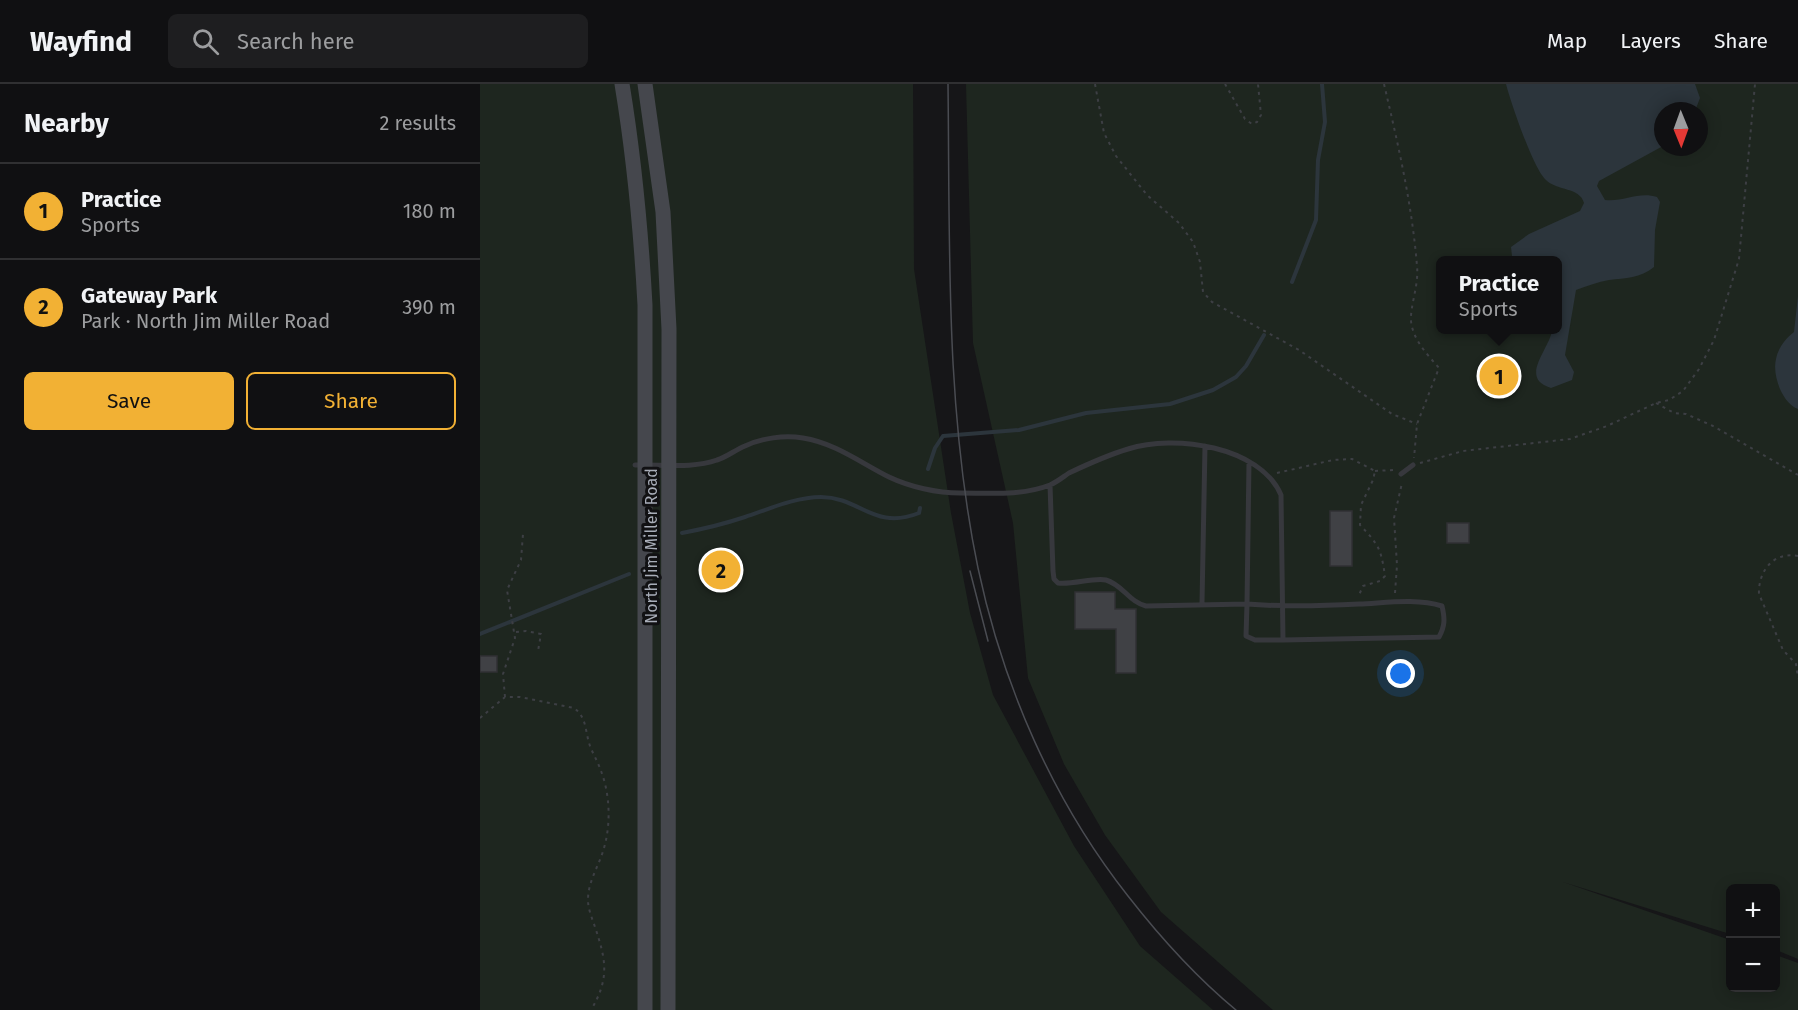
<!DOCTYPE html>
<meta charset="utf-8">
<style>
body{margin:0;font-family:"Fira Sans",sans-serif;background:#1e1e20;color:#f1f3f6}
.controls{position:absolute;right:18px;bottom:18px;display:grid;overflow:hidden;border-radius:9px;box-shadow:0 3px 15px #0003}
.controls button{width:54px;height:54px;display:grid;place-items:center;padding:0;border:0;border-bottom:2px solid #303032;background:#101012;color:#f1f3f6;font:30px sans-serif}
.compass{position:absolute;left:1174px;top:18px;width:54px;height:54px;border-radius:50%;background:#101012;box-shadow:0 3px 15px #0003;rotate:179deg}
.you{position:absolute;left:921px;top:590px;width:21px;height:21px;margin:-15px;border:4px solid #fff;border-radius:50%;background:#1a73e8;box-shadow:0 0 0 9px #1a73e833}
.badge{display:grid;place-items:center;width:39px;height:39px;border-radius:50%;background:#f2b134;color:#111;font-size:20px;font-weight:700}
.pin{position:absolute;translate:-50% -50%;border:3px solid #fff;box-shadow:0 2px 6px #0006}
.popup{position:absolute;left:956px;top:172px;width:126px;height:78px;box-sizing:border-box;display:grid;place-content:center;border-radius:9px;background:#101012;filter:drop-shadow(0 2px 4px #0005);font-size:20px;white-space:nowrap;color:#9c9d9f}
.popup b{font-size:22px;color:#f1f3f6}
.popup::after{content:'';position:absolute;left:50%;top:100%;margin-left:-12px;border:12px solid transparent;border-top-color:#101012}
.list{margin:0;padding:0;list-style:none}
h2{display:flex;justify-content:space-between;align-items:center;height:78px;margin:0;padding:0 24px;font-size:26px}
h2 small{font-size:20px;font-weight:400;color:#9c9d9f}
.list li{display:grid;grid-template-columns:39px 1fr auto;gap:18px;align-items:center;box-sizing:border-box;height:96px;padding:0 24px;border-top:2px solid #303032}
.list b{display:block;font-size:22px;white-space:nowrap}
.list p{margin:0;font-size:20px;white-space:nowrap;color:#9c9d9f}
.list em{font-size:20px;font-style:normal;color:#9c9d9f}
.actions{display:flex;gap:12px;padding:18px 24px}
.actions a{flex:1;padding:14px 0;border:2px solid #f2b134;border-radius:9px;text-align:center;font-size:21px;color:#f2b134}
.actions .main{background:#f2b134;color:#111}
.icon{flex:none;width:33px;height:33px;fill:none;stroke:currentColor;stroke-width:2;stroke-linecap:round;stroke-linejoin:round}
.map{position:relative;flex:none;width:1318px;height:926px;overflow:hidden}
header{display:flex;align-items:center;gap:36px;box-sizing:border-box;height:84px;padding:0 30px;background:#101012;border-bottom:2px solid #303032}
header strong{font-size:28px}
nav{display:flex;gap:33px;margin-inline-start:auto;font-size:21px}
.search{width:420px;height:54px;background:#1e1e20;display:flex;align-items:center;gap:15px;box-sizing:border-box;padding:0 21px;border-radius:9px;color:#9c9d9f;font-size:22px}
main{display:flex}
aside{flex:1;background:#101012}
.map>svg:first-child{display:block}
.green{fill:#1e261f;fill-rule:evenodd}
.water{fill:#2c353c}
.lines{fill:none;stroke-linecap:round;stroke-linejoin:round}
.stream{stroke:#2c353c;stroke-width:4}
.building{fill:#404145;stroke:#303034;stroke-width:1.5}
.path{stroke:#3d3f44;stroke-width:2;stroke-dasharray:3 4.5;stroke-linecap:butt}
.service{stroke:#37383d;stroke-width:5}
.secondary{stroke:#45474d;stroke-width:15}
.tram{stroke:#4a4c52;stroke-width:1.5}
.labels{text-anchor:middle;stroke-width:6;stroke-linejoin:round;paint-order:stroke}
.street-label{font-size:16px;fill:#a8adb8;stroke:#111113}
</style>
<header>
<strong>Wayfind</strong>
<div class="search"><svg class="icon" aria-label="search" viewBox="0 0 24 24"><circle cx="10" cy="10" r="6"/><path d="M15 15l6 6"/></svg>Search here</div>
<nav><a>Map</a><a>Layers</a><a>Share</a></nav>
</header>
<main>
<aside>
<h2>Nearby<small>2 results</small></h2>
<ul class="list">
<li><span class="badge">1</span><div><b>Practice</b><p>Sports</p></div><em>180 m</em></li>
<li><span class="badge">2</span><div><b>Gateway Park</b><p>Park · North Jim Miller Road</p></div><em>390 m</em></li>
</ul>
<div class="actions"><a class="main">Save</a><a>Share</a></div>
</aside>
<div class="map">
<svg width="1318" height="926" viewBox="0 0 1318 926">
<rect width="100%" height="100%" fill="#161618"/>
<path class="green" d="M0,0H433L434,185L471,429L490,529L513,611L594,762L660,862L733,926H0Z
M486,0H1318V875L1296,866V804H1250V850L1083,798L1250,856V904H1296V871L1318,879V926H793L681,828L625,751L584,680L548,594L533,439L493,259ZM1183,27H1219V63H1183ZM960,176H1078V246H960Z"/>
<path class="water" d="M1026,0H1215L1220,14L1215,27H1183V62L1119,97L1117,102L1125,116C1144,118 1159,107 1177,113L1180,118L1175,146L1174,183C1160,194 1146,194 1129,196C1118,198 1107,202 1096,206L1085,271L1094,288L1092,296L1071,304C1038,294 1070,265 1072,246H1078V176H1035L1032,172L1031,163L1049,150L1100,127L1104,119C1100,103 1077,107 1066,96C1053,84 1031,19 1026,0Z
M1318,212V325C1302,319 1292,291 1296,275C1298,264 1306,254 1314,248Z"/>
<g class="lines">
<path class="stream" d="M812,198L836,136L838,76L845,38L842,0
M448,385L455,364L463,352L539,346L606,329L690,320L733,306L756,293L766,282L784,251
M202,449C223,445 244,440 265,433C289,425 316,413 341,413C380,413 394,447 439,429L440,424
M0,550L149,490"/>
</g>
<path class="building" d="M850,427H872V482H850Z
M967,439H989V459H967Z
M595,508H635V525H656V589H636V545H595Z
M0,572H17V588H0Z"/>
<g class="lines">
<path class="path" d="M615,0L624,49L636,72L667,111L699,139L713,158L720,178L723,208L732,218L819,266L912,330L937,340
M745,0L765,35L772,40L777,38L781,31L778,0
M904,0C918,60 932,120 937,182C939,201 930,222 931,237C933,256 947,270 959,284L937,340L934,374
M1176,319L1194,329L1206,330L1233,342L1318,391
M940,379L983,367L1090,355L1127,342L1176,319L1189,316L1203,307L1219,285L1234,256L1259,175L1275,0
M895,387L914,386
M797,389L853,376L872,375L895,387L893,396L881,421L880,441C899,461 901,465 905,492L900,497L883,502L879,511
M1318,472C1293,467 1278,488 1279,510L1303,566L1316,580L1318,594
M915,509L917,481L914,434L922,399
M36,548L46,547L61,550L58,567
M25,613L23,590L35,554L27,506L41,476L43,450
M0,634L25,613H40L94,624C107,633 105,648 110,662C113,670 118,678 121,687C130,710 131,740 124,764C119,782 108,797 108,816C108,825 112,834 115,843C126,876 130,894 111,926"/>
<path class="service" d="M155,381C182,380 212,385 237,376C247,373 255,366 265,362C282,354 304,351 323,354C355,359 381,379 409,393C430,403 457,409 480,409C509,409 542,412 570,401C577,398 583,393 589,389C608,380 628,371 648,365C694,350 780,362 801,411L803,556L959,553C965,542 965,535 962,522C936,514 905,519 879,520C841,522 804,523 767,520L769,378
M921,390L933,381
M570,401L573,487L574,495L578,499C592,501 615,493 626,496C643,501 649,518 666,522L767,520L766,552L775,556H803
M722,519L725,362"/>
<path class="secondary" d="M142,0C154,73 161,147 165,221V926
M165,0L183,128L189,245L188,926"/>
<path class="tram" d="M468,0C470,161 465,326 498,484C523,602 573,717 648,812C680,853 716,893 756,926
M490,487L508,557"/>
</g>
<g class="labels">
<g class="street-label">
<text transform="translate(171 462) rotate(-90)" y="6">North Jim Miller Road</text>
</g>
</g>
</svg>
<div class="controls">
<button>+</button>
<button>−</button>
</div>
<svg class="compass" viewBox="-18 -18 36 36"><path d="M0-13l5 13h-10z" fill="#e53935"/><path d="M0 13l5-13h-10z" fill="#9c9d9f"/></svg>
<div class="you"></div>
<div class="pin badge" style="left:1019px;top:292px">1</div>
<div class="popup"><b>Practice</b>Sports</div>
<div class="pin badge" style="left:241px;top:486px">2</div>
</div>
</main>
